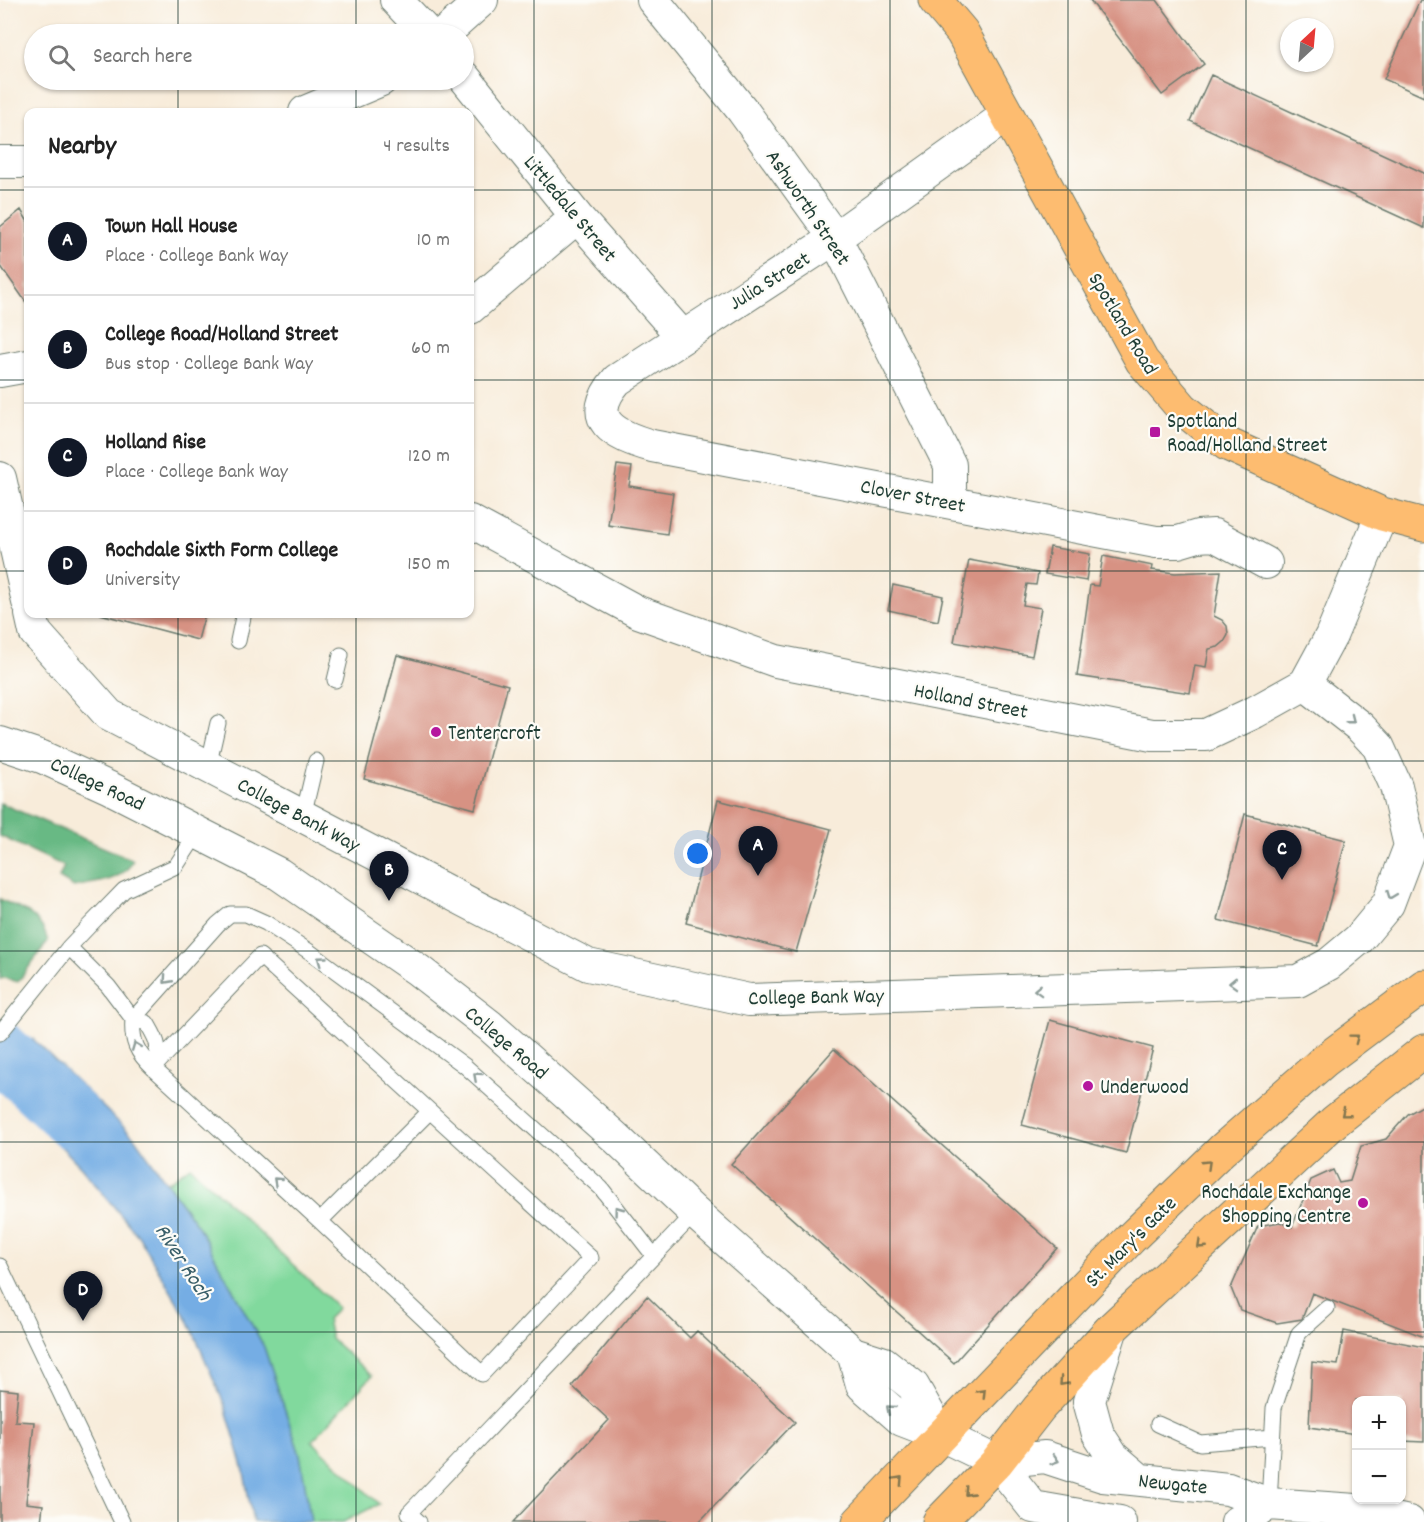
<!DOCTYPE html>
<meta charset="utf-8">
<style>
body{margin:0;font-family:Dekko,sans-serif;background:#f6f6f6;color:#222}
.controls{position:absolute;right:18px;bottom:18px;display:grid;overflow:hidden;border-radius:12px;box-shadow:0 2px 4px #0004}
.controls button{width:54px;height:54px;display:grid;place-items:center;padding:0;border:0;border-bottom:2px solid #e0e0e0;background:#fff;color:#222;font:30px sans-serif}
.compass{position:absolute;left:1280px;top:18px;width:54px;height:54px;border-radius:50%;background:#fff;box-shadow:0 2px 4px #0004;rotate:26deg}
.you{position:absolute;left:698px;top:854px;width:21px;height:21px;margin:-15px;border:4px solid #fff;border-radius:50%;background:#1a73e8;box-shadow:0 0 0 9px #1a73e833}
.badge{display:grid;place-items:center;width:39px;height:39px;border-radius:50%;background:#111827;color:#fff;font-size:20px;font-weight:700}
.pin{position:absolute;translate:-50% -50px;filter:drop-shadow(0 2px 3px #0008)}
.pin::after{content:'';position:absolute;top:32px;width:21px;height:18px;background:inherit;clip-path:polygon(0 0,100% 0,50% 100%)}
.list{margin:0;padding:0;list-style:none}
h2{display:flex;justify-content:space-between;align-items:center;height:78px;margin:0;padding:0 24px;font-size:26px}
h2 small{font-size:20px;font-weight:400;color:#767676}
.list li{display:grid;grid-template-columns:39px 1fr auto;gap:18px;align-items:center;box-sizing:border-box;height:108px;padding:0 24px;border-top:2px solid #e0e0e0}
.list b{display:block;font-size:22px;white-space:nowrap}
.list p{margin:0;font-size:20px;white-space:nowrap;color:#767676}
.list em{font-size:20px;font-style:normal;color:#767676}
.icon{flex:none;width:33px;height:33px;fill:none;stroke:currentColor;stroke-width:2;stroke-linecap:round;stroke-linejoin:round}
.map{position:relative;flex:none;width:1424px;height:1522px;overflow:hidden}
.search{position:absolute;background:#fff;box-shadow:0 2px 4px #0004;left:24px;top:24px;width:450px;height:66px;display:flex;align-items:center;gap:15px;box-sizing:border-box;padding:0 21px;border-radius:33px;color:#767676;font-size:22px}
.panel{position:absolute;background:#fff;box-shadow:0 2px 4px #0004;left:24px;top:108px;width:450px;height:510px;border-radius:12px}
.map>svg:first-child{display:block}
.green{fill:#81d99d;stroke:#508b68;stroke-width:1.5}
.forest{fill:#68b984;stroke:#447b5c;stroke-width:1.5}
.water{fill:#75ade4;stroke:#4a758c;stroke-width:1.5}
.lines{fill:none;stroke-linecap:round;stroke-linejoin:round}
.river{stroke:#75ade4;stroke-width:60}
.building{fill:#d79283}
.service-casing{stroke:#6b7a6e;stroke-width:17}
.minor-casing{stroke:#6b7a6e;stroke-width:34}
.primary-casing{stroke:#6b7a6e;stroke-width:35}
.trunk-casing{stroke:#6b7a6e;stroke-width:35}
.service{stroke:#fff;stroke-width:15}
.minor{stroke:#fff;stroke-width:32}
.primary{stroke:#fdbc6f;stroke-width:33}
.trunk{stroke:#fdbc6f;stroke-width:33}
.oneway{stroke:#8f9e9a}
.oneway2{stroke:#83764f}
.grid{fill:none;stroke:#1f3d34;stroke-width:1.5;stroke-opacity:0.55}
.poi-dot{fill:#b5179e;stroke:#fdfcf7;stroke-width:2}
.labels{text-anchor:middle;stroke-width:4.5;stroke-linejoin:round;paint-order:stroke}
.street-label{font-size:21px;fill:#1f3d34;stroke:#fdfcf7}
.poi-label{font-size:21px;fill:#1f3d34;stroke:#fdfcf7;text-anchor:start}
.water-label{font-size:22px;font-style:italic;fill:#395f69;stroke:#fdfcf7}
</style>
<div class="map">
<svg width="1424" height="1522" viewBox="0 0 1424 1522">
<rect width="100%" height="100%" fill="#fdfcf7"/>
<filter id="ink" filterUnits="userSpaceOnUse"><feTurbulence type="fractalNoise" baseFrequency=".0167" numOctaves="2"/><feDisplacementMap in="SourceGraphic" scale="12" xChannelSelector="R" yChannelSelector="G"/><feConvolveMatrix kernelMatrix="1 2 1 2 8 2 1 2 1" color-interpolation-filters="sRGB"/></filter>
<filter id="wash" filterUnits="userSpaceOnUse"><feTurbulence type="fractalNoise" baseFrequency=".008" numOctaves="4" result="noise"/><feDisplacementMap in="SourceGraphic" scale="24" xChannelSelector="R" yChannelSelector="G"/><feGaussianBlur stdDeviation="1.35" result="paint"/><feColorMatrix in="noise" values="0 0 0 0 0 0 0 0 0 0 0 0 0 0 0 0 0 1.4 0 .05"/><feComposite in="paint" operator="in"/></filter>
<g filter="url(#wash)">
<rect width="100%" height="100%" fill="#f8ecda"/>
<path class="green" d="M190,1166L338,1308L327,1319L331,1339L372,1376L312,1441L379,1504L343,1522H311L300,1455L264,1347L199,1228L167,1183Z"/>
<path class="forest" d="M0,803L133,860C124,882 95,882 74,887L59,878L64,866L0,836Z
M0,899C25,912 39,912 48,941L18,982L4,978L0,979Z"/>
<path class="water" d="M33,1039L134,1137L199,1228L264,1347L300,1455L311,1522H253L243,1467L225,1406L189,1322L139,1237L81,1167L0,1084Z"/>
<g class="lines">
<path class="river" d="M0,1051L74,1120"/>
</g>
<g id="blocks">
<path class="building" d="M1090,0H1157L1204,64L1162,95Z
M1420,0H1424V97L1384,79Z
M1211,75L1424,173V228L1190,121Z
M21,210L28,222V305L0,265V227Z
M617,465L632,467L629,486L673,493L667,534L608,525Z
M1050,547L1090,554L1086,581L1045,574Z
M1103,556L1153,566L1152,570L1175,573L1221,571L1214,616L1222,620L1227,626L1228,635L1224,642L1218,647L1209,649L1206,667L1195,665L1190,693L1077,676L1090,585L1098,586Z
M969,560L1038,573L1036,585L1027,584L1023,605L1041,608L1032,656L954,642Z
M893,585L943,596L938,621L888,610Z
M100,614H205L198,640Z
M397,655L508,685L475,809L364,779Z
M718,800L831,829L796,952L686,923Z
M1245,814L1346,840L1318,946L1218,920Z
M1050,1020L1153,1048L1126,1153L1022,1125Z
M834,1049L1057,1248L954,1363L731,1164Z
M1424,1105V1337L1312,1293L1302,1319L1277,1323L1240,1310L1231,1288L1258,1226L1280,1222L1292,1227L1311,1180L1333,1170L1339,1183L1350,1181L1361,1146L1386,1139L1408,1114Z
M647,1296L690,1338L697,1331L795,1422L699,1522H513L609,1420L572,1386Z
M1344,1331L1424,1347V1442L1402,1441V1400H1356V1434L1309,1427L1312,1362L1338,1365Z
M0,1389L18,1391L15,1421L34,1422L26,1503L43,1505L41,1522H0Z"/>
</g>
</g>
<g filter="url(#ink)">
<use href="#blocks" fill-opacity="0" stroke="#6b7a6e" stroke-width="1.5"/>
<g class="lines">
<g class="service-casing">
<path id="service" d="M238,641L243,617
M335,680L341,655
M208,767L218,723
M303,816L316,761
M69,947L108,986L133,1019L147,1023C158,1042 161,1045 153,1067
M0,1033L69,947L87,928L124,890L176,866L198,832
M153,1068L260,956L591,1258L482,1374L320,1221L153,1068C137,1053 131,1041 133,1019L218,924L230,914H246L266,923L310,952L465,1066L601,1188L654,1256
M320,1221L430,1111
M0,1266L122,1522
M1158,1424L1200,1443L1272,1437
M1269,1504L1274,1408L1299,1333L1327,1308
M419,1522L409,1513L695,1213"/>
</g>
<g class="minor-casing">
<path id="minor" d="M396,0L428,34
M653,0L743,111L835,238L950,465V502
M444,34L482,0
M464,77L577,217L682,336
M305,112L381,80
M1007,115L835,238L617,380C583,420 614,435 652,446L1156,542H1178L1198,536L1214,535L1266,563
M0,162H28
M470,308L577,217
M0,371L28,366
M0,478L28,602
M470,521L638,612L776,661L1152,735H1206L1255,712L1305,684L1331,636L1382,514
M31,614L35,632L109,715L588,965L749,1000L1298,981L1329,964L1359,939L1388,904L1410,846L1396,786L1378,746L1360,727L1305,684
M0,743L42,757L110,788L279,874L418,970L490,1026L616,1138L695,1213L853,1353L884,1363L913,1386L941,1435
M1112,1328L1089,1401L1098,1434L1113,1457L1140,1480
M853,1353L862,1385L902,1420L941,1435L997,1462L1045,1457L1103,1476L1228,1489L1269,1504L1356,1510L1409,1522
M997,1462L1033,1507L1120,1522
M1237,1522L1269,1504"/>
</g>
<g class="primary-casing">
<path id="primary" d="M935,0L962,32L1142,361L1183,409L1227,444L1382,514L1424,525"/>
</g>
<g class="trunk-casing">
<path id="trunk" d="M859,1522L1130,1239L1222,1150L1324,1061L1424,986
M939,1522L997,1462L1039,1408L1112,1328L1334,1122L1424,1051"/>
</g>
<use href="#service" class="service"/>
<use href="#minor" class="minor"/>
<use href="#primary" class="primary"/>
<use href="#trunk" class="trunk"/>
</g>
<defs><path id="oneway-chevron" d="M-2-3.5L2.5 0L-2 3.5" fill="none" stroke-width="1.6" stroke-linecap="round" stroke-linejoin="round" transform="scale(1.5)"/></defs>
<g class="oneway">
<use href="#oneway-chevron" transform="translate(1351 720) rotate(38)"/>
<use href="#oneway-chevron" transform="translate(1391 895) rotate(111)"/>
<use href="#oneway-chevron" transform="translate(321 960) rotate(-144)"/>
<use href="#oneway-chevron" transform="translate(167 980) rotate(132)"/>
<use href="#oneway-chevron" transform="translate(1233 983) rotate(178)"/>
<use href="#oneway-chevron" transform="translate(1038 990) rotate(178)"/>
<use href="#oneway-chevron" transform="translate(136 1046) rotate(-111)"/>
<use href="#oneway-chevron" transform="translate(477 1076) rotate(-138)"/>
<use href="#oneway-chevron" transform="translate(277 1181) rotate(-138)"/>
<use href="#oneway-chevron" transform="translate(618 1210) rotate(-127)"/>
<use href="#oneway-chevron" transform="translate(890 1409) rotate(-139)"/>
<use href="#oneway-chevron" transform="translate(1055 1460) rotate(18)"/>
</g>
<g class="oneway2">
<use href="#oneway-chevron" transform="translate(1355 1038) rotate(-37)"/>
<use href="#oneway-chevron" transform="translate(1345 1113) rotate(141)"/>
<use href="#oneway-chevron" transform="translate(1207 1164) rotate(-44)"/>
<use href="#oneway-chevron" transform="translate(1201 1245) rotate(137)"/>
<use href="#oneway-chevron" transform="translate(1063 1382) rotate(133)"/>
<use href="#oneway-chevron" transform="translate(982 1393) rotate(-46)"/>
<use href="#oneway-chevron" transform="translate(899 1480) rotate(-47)"/>
<use href="#oneway-chevron" transform="translate(968 1492) rotate(134)"/>
</g>
</g>
<path class="grid" d="M178,0V34M356,0V34M534,0V1522M712,0V1522M890,0V1522M1068,0V1522M1246,0V1522M178,80V112M356,80V112M0,190H28M470,190H1424M0,380H28M470,380H1424M0,571H28M470,571H1424M178,614V1522M356,614V1522M0,761H1424M0,951H1424M0,1142H1424M0,1332H1424"/>
<g class="poi-dot">
<rect x="1149" y="426" width="12" height="12" rx="3"/>
<circle cx="436" cy="732" r="6"/>
<circle cx="1088" cy="1086" r="6"/>
<circle cx="1363" cy="1203" r="6"/>
</g>
<g class="labels">
<g class="street-label">
<text transform="translate(809 207) rotate(56)" y="7">Ashworth Street</text>
<text transform="translate(571 208) rotate(50)" y="7">Littledale Street</text>
<text transform="translate(769 280) rotate(-32)" y="7">Julia Street</text>
<text transform="translate(1124 323) rotate(59)" y="7">Spotland Road</text>
<text transform="translate(913 495) rotate(11)" y="7">Clover Street</text>
<text transform="translate(971 700) rotate(11)" y="7">Holland Street</text>
<text transform="translate(98 783) rotate(25)" y="7">College Road</text>
<text transform="translate(299 814) rotate(28)" y="7">College Bank Way</text>
<text transform="translate(816 996) rotate(-1)" y="7">College Bank Way</text>
<text transform="translate(507 1042) rotate(40)" y="7">College Road</text>
<text transform="translate(1130 1241) rotate(-45)" y="7">St. Mary's Gate</text>
<text transform="translate(1173 1483) rotate(6)" y="7">Newgate</text>
</g>
<g class="poi-label">
<text x="1167" y="427">Spotland<tspan x="1167" dy="24">Road/Holland Street</tspan></text>
<text x="448" y="739">Tentercroft</text>
<text x="1100" y="1093">Underwood</text>
<text x="1351" y="1198" text-anchor="end">Rochdale Exchange<tspan x="1351" dy="24">Shopping Centre</tspan></text>
</g>
<g class="water-label">
<text transform="translate(185 1261) rotate(57)" y="8">River Roch</text>
</g>
</g>
</svg>
<div class="controls">
<button>+</button>
<button>−</button>
</div>
<svg class="compass" viewBox="-18 -18 36 36"><path d="M0-13l5 13h-10z" fill="#e53935"/><path d="M0 13l5-13h-10z" fill="#767676"/></svg>
<div class="you"></div>
<div class="pin badge" style="left:758px;top:876px">A</div>
<div class="pin badge" style="left:389px;top:901px">B</div>
<div class="pin badge" style="left:1282px;top:880px">C</div>
<div class="pin badge" style="left:83px;top:1321px">D</div>
<div class="search"><svg class="icon" aria-label="search" viewBox="0 0 24 24"><circle cx="10" cy="10" r="6"/><path d="M15 15l6 6"/></svg>Search here</div>
<section class="panel">
<h2>Nearby<small>4 results</small></h2>
<ul class="list">
<li><span class="badge">A</span><div><b>Town Hall House</b><p>Place · College Bank Way</p></div><em>10 m</em></li>
<li><span class="badge">B</span><div><b>College Road/Holland Street</b><p>Bus stop · College Bank Way</p></div><em>60 m</em></li>
<li><span class="badge">C</span><div><b>Holland Rise</b><p>Place · College Bank Way</p></div><em>120 m</em></li>
<li><span class="badge">D</span><div><b>Rochdale Sixth Form College</b><p>University</p></div><em>150 m</em></li>
</ul>
</section>
</div>
